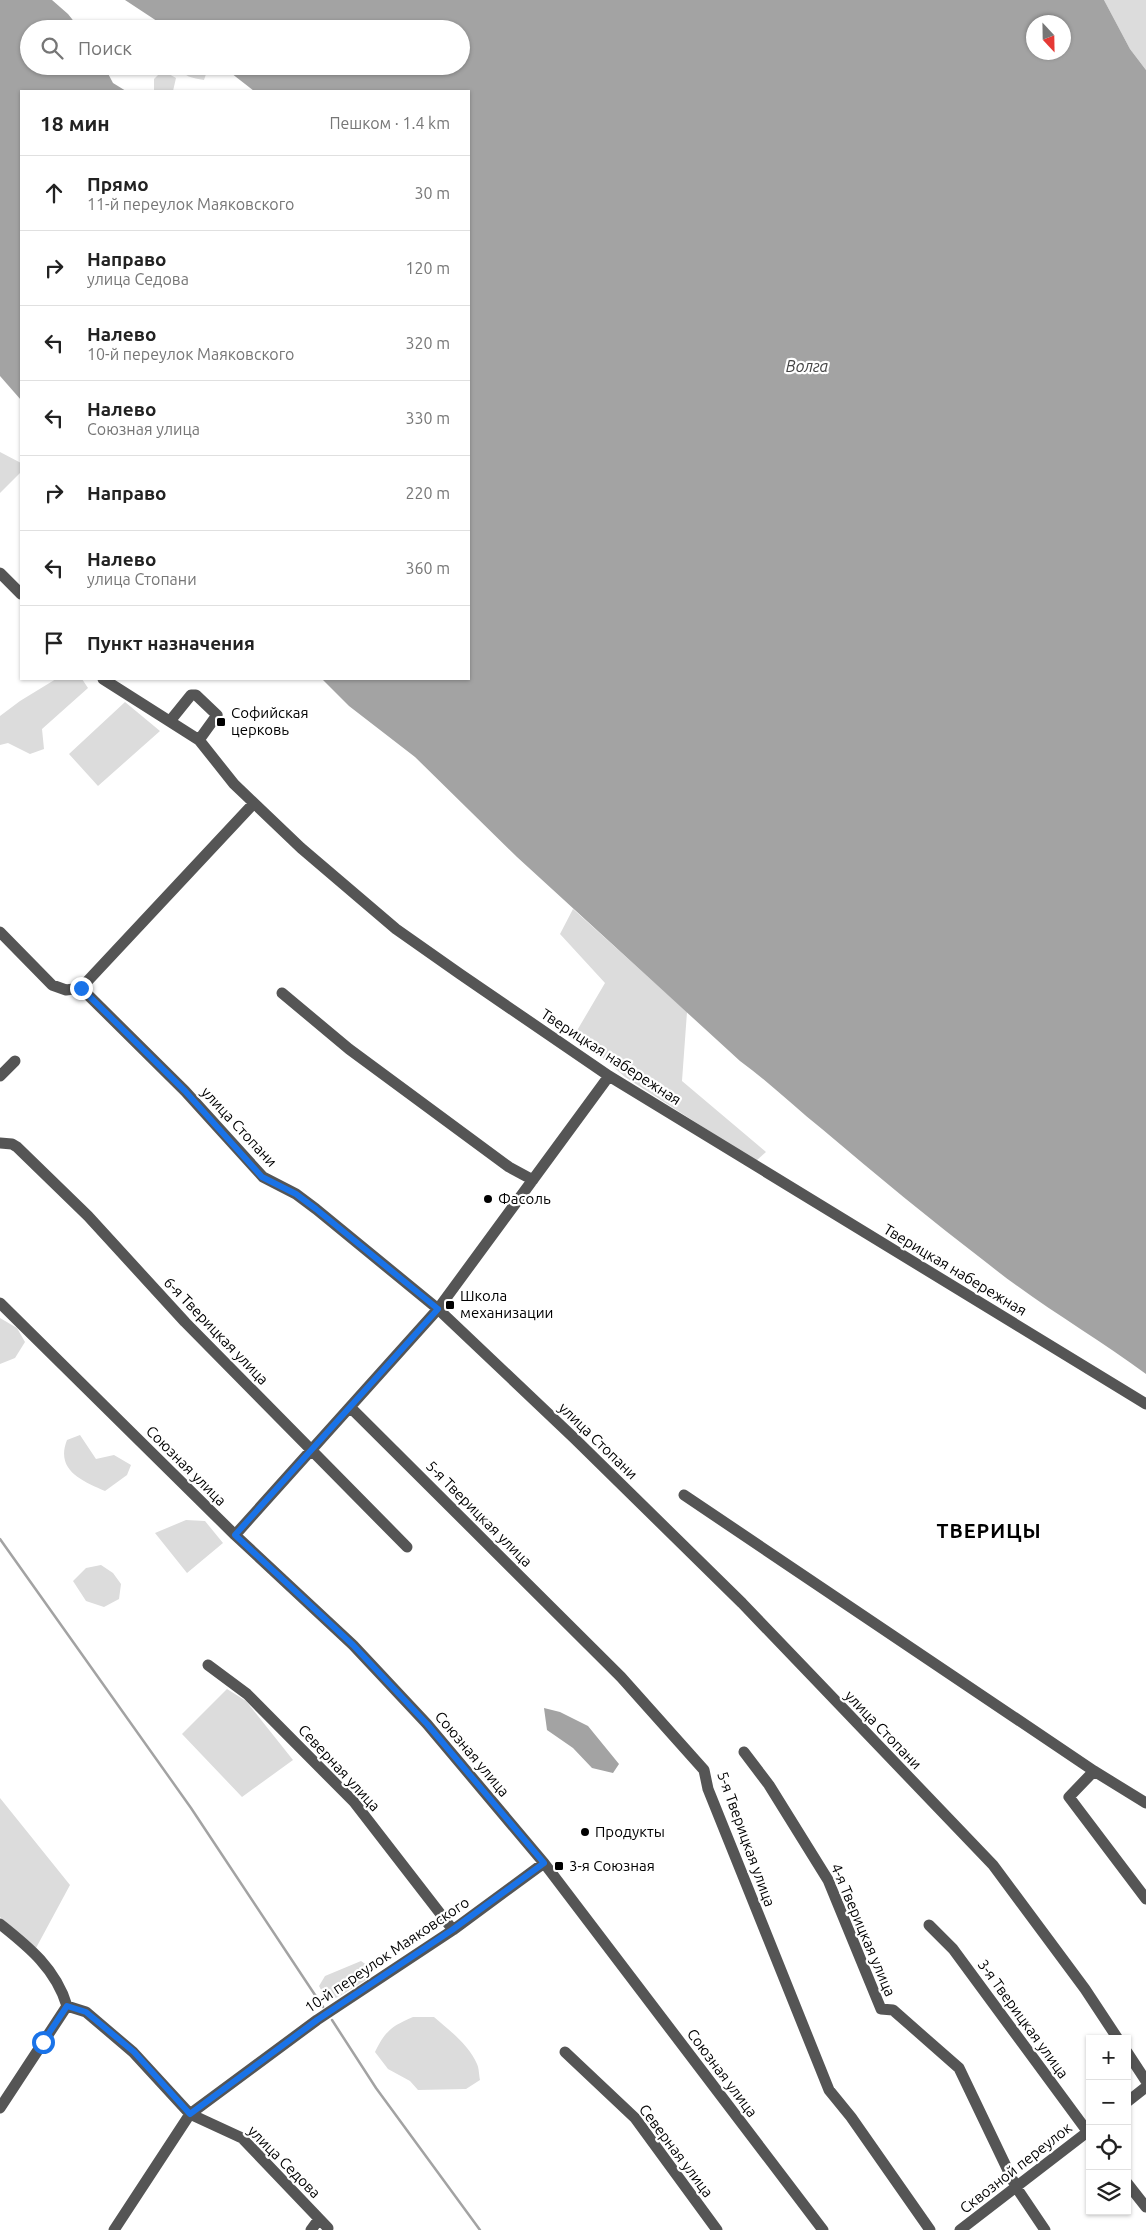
<!DOCTYPE html>
<html lang="ru">
<meta charset="utf-8">
<style>
body{margin:0;font-family:Ubuntu,sans-serif;background:#f2f2f2;color:#222}
.controls{position:absolute;right:15px;bottom:15px;display:grid;overflow:hidden;border-radius:0px;box-shadow:0 1px 4px #0004}
.controls button{width:45px;height:45px;display:grid;place-items:center;padding:0;border:0;border-bottom:1px solid #e0e0e0;background:#fff;color:#222;font:25px sans-serif}
.compass{position:absolute;left:1026px;top:15px;width:45px;height:45px;border-radius:50%;background:#fff;box-shadow:0 1px 4px #0004;rotate:158deg}
.stop{position:absolute;width:15px;height:15px;margin:-11px;border:4px solid #1a73e8;border-radius:50%;background:#fff}
.stop.end{background:#1a73e8;border-color:#fff;box-shadow:0 1px 5px #0008}
.list{margin:0;padding:0;list-style:none}
h2{display:flex;justify-content:space-between;align-items:center;height:65px;margin:0;padding:0 20px;font-size:21px}
h2 small{font-size:16px;font-weight:400;color:#767676}
.list li{display:grid;grid-template-columns:32px 1fr auto;gap:15px;align-items:center;box-sizing:border-box;height:75px;padding:0 20px;border-top:1px solid #e0e0e0}
.list b{display:block;font-size:19px;white-space:nowrap}
.list p{margin:0;font-size:16px;white-space:nowrap;color:#767676}
.list em{font-size:16px;font-style:normal;color:#767676}
.icon{flex:none;width:28px;height:28px;fill:none;stroke:currentColor;stroke-width:2;stroke-linecap:round;stroke-linejoin:round}
.map{position:relative;flex:none;width:1146px;height:2230px;overflow:hidden}
.search{position:absolute;background:#fff;box-shadow:0 1px 4px #0004;left:20px;top:20px;width:450px;height:55px;display:flex;align-items:center;gap:12px;box-sizing:border-box;padding:0 18px;border-radius:28px;color:#767676;font-size:19px}
.panel{position:absolute;background:#fff;box-shadow:0 1px 4px #0004;left:20px;top:90px;width:450px;height:590px;border-radius:0px}
.map>svg:first-child{display:block}
.green{fill:#dcdcdc}
.water{fill:#a3a3a3;fill-rule:evenodd}
.lines{fill:none;stroke-linecap:round;stroke-linejoin:round}
.stream{stroke:#a3a3a3;stroke-width:2.5}
.minor{stroke:#555;stroke-width:11}
.route{stroke:#1a73e8;stroke-width:6}
.poi-dot{fill:#000;stroke:#fff;stroke-width:2}
.labels{text-anchor:middle;stroke-width:4.5;stroke-linejoin:round;paint-order:stroke}
.poi-label{font-size:15px;fill:#000;stroke:#fff;text-anchor:start}
.street-label{font-size:15px;fill:#000;stroke:#fff}
.water-label{font-size:16px;font-style:italic;fill:#444;stroke:#fff}
.district-label{font-size:20px;font-weight:bold;letter-spacing:1px;fill:#000;stroke:#fff}
</style>
<div class="map">
<svg width="1146" height="2230" viewBox="0 0 1146 2230">
<rect width="100%" height="100%" fill="#fff"/>
<path class="green" d="M1104,0H1146V70L1130,49Z
M178,66H203L206,74L204,80C192,78 184,77 178,66Z
M160,73H167L176,78L173,91L154,90V79Z
M0,452L21,463V472L0,493Z
M56,679H82L88,688L42,729L44,749L30,754L8,743L0,745V716L20,701Z
M125,702L160,731L98,786L69,754Z
M573,909L687,1012L682,1081L766,1152L756,1161L625,1077L575,1034L605,983L560,934Z
M0,1318L17,1328L25,1342L15,1358L0,1364Z
M80,1435L96,1459L114,1455L131,1465L127,1475L105,1491C82,1481 55,1470 67,1440Z
M186,1520L205,1521L223,1543L187,1573L155,1533Z
M101,1565L113,1573L121,1584L119,1599L104,1607L86,1601L73,1581L86,1568Z
M227,1689L246,1701L293,1760L242,1797L182,1734Z
M0,1798L70,1885L36,1948L0,1917Z
M361,1961L371,1968V1977L338,1997L327,2001L319,1986L325,1976Z
M413,2017H434C449,2030 469,2045 477,2064C479,2068 479,2075 480,2080L466,2089L418,2090L410,2081L388,2069L375,2052C385,2031 392,2026 413,2017Z"/>
<path class="water" d="M0,0H52L68,14L80,29H29V66H104L113,83L126,91H21V400L0,376Z
M125,0H1104L1130,49L1146,70V1374C1094,1336 1038,1304 987,1263C931,1220 876,1175 822,1129C794,1107 769,1082 740,1061L517,857L415,757L349,706L322,679H469V91H254L222,66H461V29H169ZM1064,22V52H1034V22Z
M544,1708L560,1712L588,1726L619,1764L613,1773L592,1768L573,1748L547,1730Z"/>
<g class="lines">
<path class="stream" d="M0,1539L191,1808L323,2007
M332,2020L376,2088L480,2230"/>
<path class="minor" d="M0,573L21,594
M103,679L199,740L234,784L301,848L396,929L460,974L609,1076L1146,1404
M170,721L191,695H196L217,715L199,740
M0,932L52,985L66,990L81,988
M81,988L185,1091L263,1177L296,1194L316,1209L438,1309L574,1438L742,1603L812,1676L993,1865L1085,1989L1118,2039
M81,988L254,803
M282,993L349,1049L509,1167L533,1180
M0,1076L15,1061
M0,1143L12,1144L17,1147L88,1216L185,1322L407,1547
M0,1303L235,1535L353,1645L427,1724L544,1863L823,2230
M350,1407L621,1677L704,1770L708,1789L829,2090L851,2117L930,2230
M684,1495L1094,1771
M235,1535L438,1309L609,1076
M208,1665L247,1694L354,1802L453,1930
M744,1752L769,1785L828,1880L881,2009L893,2010L959,2068L1016,2187L1045,2230
M1146,1803L1094,1771L1069,1797L1146,1899
M0,1924C29,1947 56,1969 67,2006
M929,1925L953,1949L1090,2135
M67,2006L86,2012L133,2052L190,2114L242,2138L328,2228
M565,2052L635,2118L717,2230
M1127,2052L1146,2081
M1127,2102L1146,2087
M0,2108L67,2006
M1127,2183L1146,2207
M114,2230L190,2114L317,2020L453,1930L544,1863
M311,2230L319,2219
M960,2230L1090,2130"/>
</g>
<g class="lines">
<path class="route" d="M43,2042L67,2006L86,2012L134,2052L190,2114L317,2020L452,1930L544,1863L427,1724L353,1645L235,1535L438,1309L316,1209L296,1194L262,1177L185,1091L81,988"/>
</g>
<g class="poi-dot">
<rect x="216" y="717" width="10" height="10" rx="2.5"/>
<circle cx="488" cy="1199" r="5"/>
<rect x="445" y="1300" width="10" height="10" rx="2.5"/>
<circle cx="585" cy="1832" r="5"/>
<rect x="554" y="1861" width="10" height="10" rx="2.5"/>
</g>
<g class="labels">
<g class="poi-label">
<text x="231" y="718">Софийская<tspan x="231" dy="17">церковь</tspan></text>
<text x="498" y="1204">Фасоль</text>
<text x="460" y="1301">Школа<tspan x="460" dy="17">механизации</tspan></text>
<text x="595" y="1837">Продукты</text>
<text x="569" y="1871">3-я Союзная</text>
</g>
<g class="street-label">
<text transform="translate(611 1057) rotate(33)" y="5">Тверицкая набережная</text>
<text transform="translate(239 1127) rotate(47)" y="5">улица Стопани</text>
<text transform="translate(955 1270) rotate(31)" y="5">Тверицкая набережная</text>
<text transform="translate(216 1331) rotate(46)" y="5">6-я Тверицкая улица</text>
<text transform="translate(598 1441) rotate(44)" y="5">улица Стопани</text>
<text transform="translate(186 1466) rotate(45)" y="5">Союзная улица</text>
<text transform="translate(479 1514) rotate(45)" y="5">5-я Тверицкая улица</text>
<text transform="translate(883 1730) rotate(46)" y="5">улица Стопани</text>
<text transform="translate(472 1754) rotate(50)" y="5">Союзная улица</text>
<text transform="translate(339 1768) rotate(47)" y="5">Северная улица</text>
<text transform="translate(746 1839) rotate(70)" y="5">5-я Тверицкая улица</text>
<text transform="translate(863 1930) rotate(67)" y="5">4-я Тверицкая улица</text>
<text transform="translate(387 1955) rotate(-34)" y="5">10-й переулок Маяковского</text>
<text transform="translate(1023 2019) rotate(54)" y="5">3-я Тверицкая улица</text>
<text transform="translate(722 2073) rotate(53)" y="5">Союзная улица</text>
<text transform="translate(676 2151) rotate(53)" y="5">Северная улица</text>
<text transform="translate(284 2162) rotate(45)" y="5">улица Седова</text>
<text transform="translate(1016 2168) rotate(-38)" y="5">Сквозной переулок</text>
</g>
<g class="water-label">
<text x="807" y="372">Волга</text>
</g>
<g class="district-label">
<text x="989" y="1538">ТВЕРИЦЫ</text>
</g>
</g>
</svg>
<div class="controls">
<button>+</button>
<button>−</button>
<button><svg class="icon" aria-label="locate" viewBox="0 0 24 24"><circle cx="12" cy="12" r="6"/><path d="M12 2v4M12 18v4M2 12h4M18 12h4"/></svg></button>
<button><svg class="icon" aria-label="layers" viewBox="0 0 24 24"><path d="M12 4l9 5-9 5-9-5zM3 14l9 5 9-5"/></svg></button>
</div>
<svg class="compass" viewBox="-18 -18 36 36"><path d="M0-13l5 13h-10z" fill="#e53935"/><path d="M0 13l5-13h-10z" fill="#767676"/></svg>
<div class="stop" style="left:43px;top:2042px"></div>
<div class="stop end" style="left:81px;top:988px"></div>
<div class="search"><svg class="icon" aria-label="search" viewBox="0 0 24 24"><circle cx="10" cy="10" r="6"/><path d="M15 15l6 6"/></svg>Поиск</div>
<section class="panel">
<h2>18 мин<small>Пешком · 1.4 km</small></h2>
<ul class="list">
<li><svg class="icon" aria-label="ahead" viewBox="0 0 24 24"><path d="M12 20V5M6 11l6-6 6 6"/></svg><div><b>Прямо</b><p>11-й переулок Маяковского</p></div><em>30 m</em></li>
<li><svg class="icon" aria-label="right" viewBox="0 0 24 24"><path d="M7 20v-9h11M14 6l5 5-5 5"/></svg><div><b>Направо</b><p>улица Седова</p></div><em>120 m</em></li>
<li><svg class="icon" aria-label="left" viewBox="0 0 24 24"><path d="M17 20v-9H6M10 6l-5 5 5 5"/></svg><div><b>Налево</b><p>10-й переулок Маяковского</p></div><em>320 m</em></li>
<li><svg class="icon" aria-label="left" viewBox="0 0 24 24"><path d="M17 20v-9H6M10 6l-5 5 5 5"/></svg><div><b>Налево</b><p>Союзная улица</p></div><em>330 m</em></li>
<li><svg class="icon" aria-label="right" viewBox="0 0 24 24"><path d="M7 20v-9h11M14 6l5 5-5 5"/></svg><div><b>Направо</b></div><em>220 m</em></li>
<li><svg class="icon" aria-label="left" viewBox="0 0 24 24"><path d="M17 20v-9H6M10 6l-5 5 5 5"/></svg><div><b>Налево</b><p>улица Стопани</p></div><em>360 m</em></li>
<li><svg class="icon" aria-label="arrive" viewBox="0 0 24 24"><path d="M6 21V4h12l-3 4 3 4H6"/></svg><div><b>Пункт назначения</b></div></li>
</ul>
</section>
</div>
